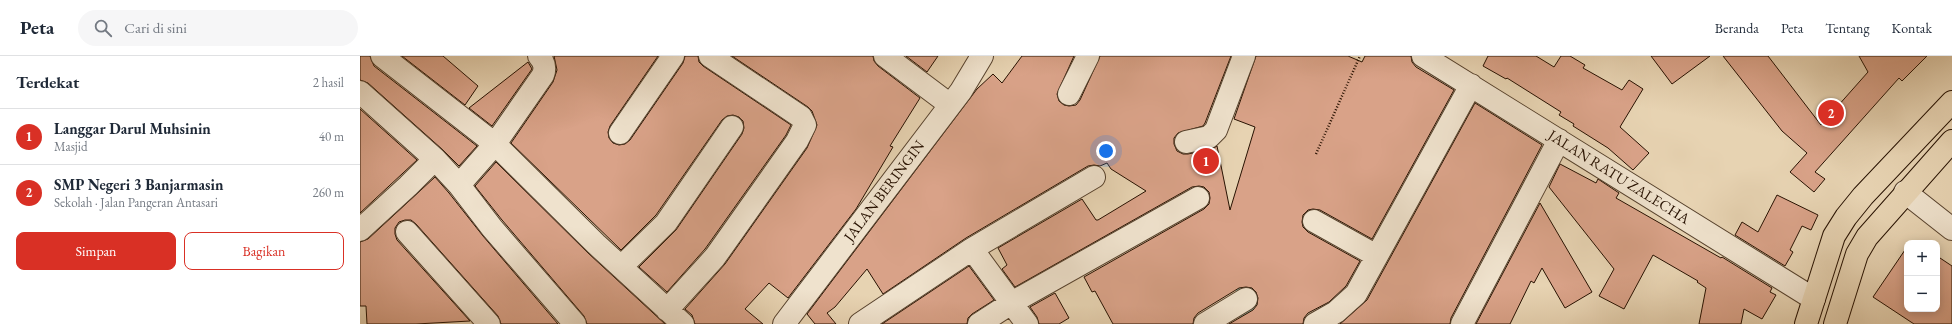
<!DOCTYPE html>
<html lang="id">
<meta charset="utf-8">
<style>
body{margin:0;font-family:"EB Garamond",serif;background:#f6f6f7;color:#1f2937}
.controls{position:absolute;right:12px;bottom:12px;display:grid;overflow:hidden;border-radius:8px;box-shadow:0 2px 10px #0003}
.controls button{width:36px;height:36px;display:grid;place-items:center;padding:0;border:0;border-bottom:1px solid #e0e1e3;background:#fff;color:#1f2937;font:20px sans-serif}
.you{position:absolute;left:746px;top:95px;width:14px;height:14px;margin:-10px;border:3px solid #fff;border-radius:50%;background:#1a73e8;box-shadow:0 0 0 6px #1a73e833}
.badge{display:grid;place-items:center;width:26px;height:26px;border-radius:50%;background:#d93025;color:#fff;font-size:13px;font-weight:700}
.pin{position:absolute;translate:-50% -50%;border:2px solid #fff;box-shadow:0 1px 4px #0006}
.list{margin:0;padding:0;list-style:none}
h2{display:flex;justify-content:space-between;align-items:center;height:52px;margin:0;padding:0 16px;font-size:17px}
h2 small{font-size:13px;font-weight:400;color:#747a83}
.list li{display:grid;grid-template-columns:26px 1fr auto;gap:12px;align-items:center;box-sizing:border-box;height:56px;padding:0 16px;border-top:1px solid #e0e1e3}
.list b{display:block;font-size:15px;white-space:nowrap}
.list p{margin:0;font-size:13px;white-space:nowrap;color:#747a83}
.list em{font-size:13px;font-style:normal;color:#747a83}
.actions{display:flex;gap:8px;padding:12px 16px}
.actions a{flex:1;padding:9px 0;border:1px solid #d93025;border-radius:8px;text-align:center;font-size:14px;color:#d93025}
.actions .main{background:#d93025;color:#fff}
.icon{flex:none;width:22px;height:22px;fill:none;stroke:currentColor;stroke-width:2;stroke-linecap:round;stroke-linejoin:round}
.map{position:relative;flex:none;width:1592px;height:268px;overflow:hidden}
header{display:flex;align-items:center;gap:24px;box-sizing:border-box;height:56px;padding:0 20px;background:#fff;border-bottom:1px solid #e0e1e3}
header strong{font-size:19px}
nav{display:flex;gap:22px;margin-inline-start:auto;font-size:14px}
.search{width:280px;height:36px;background:#f6f6f7;display:flex;align-items:center;gap:10px;box-sizing:border-box;padding:0 14px;border-radius:22px;color:#747a83;font-size:15px}
main{display:flex}
aside{flex:1;background:#fff}
.map>svg:first-child{display:block}
.lines{fill:none;stroke-linecap:round;stroke-linejoin:round}
.river{stroke:#97b8a8;stroke-width:34}
.building{fill:#d9a288;stroke:#271101}
.minor-casing{stroke:#57422d;stroke-width:24}
.highway-casing{stroke:#271101;stroke-width:24}
.path{stroke:#271101;stroke-width:2.5;stroke-dasharray:1 2;stroke-linecap:butt}
.minor{stroke:#efe2cd;stroke-width:22}
.highway{stroke:#e7d3b2;stroke-width:22}
.labels{text-anchor:middle;stroke-width:3;stroke-linejoin:round;paint-order:stroke}
.street-label{font-size:15px;fill:#271101;stroke:#efe2cd}
</style>
<header>
<strong>Peta</strong>
<div class="search"><svg class="icon" aria-label="search" viewBox="0 0 24 24"><circle cx="10" cy="10" r="6"/><path d="M15 15l6 6"/></svg>Cari di sini</div>
<nav><a>Beranda</a><a>Peta</a><a>Tentang</a><a>Kontak</a></nav>
</header>
<main>
<aside>
<h2>Terdekat<small>2 hasil</small></h2>
<ul class="list">
<li><span class="badge">1</span><div><b>Langgar Darul Muhsinin</b><p>Masjid</p></div><em>40 m</em></li>
<li><span class="badge">2</span><div><b>SMP Negeri 3 Banjarmasin</b><p>Sekolah · Jalan Pangeran Antasari</p></div><em>260 m</em></li>
</ul>
<div class="actions"><a class="main">Simpan</a><a>Bagikan</a></div>
</aside>
<div class="map">
<svg width="1592" height="268" viewBox="0 0 1592 268">
<rect width="100%" height="100%" fill="#e7d3b2"/>
<filter id="stains"><feTurbulence type="fractalNoise" baseFrequency=".005" numOctaves="4"/><feColorMatrix values="0 0 0 0 .2 0 0 0 0 .09 0 0 0 0 .02 0 0 0 .5 -.17"/></filter>
<radialGradient id="worn" r=".72"><stop offset=".6" stop-color="#630" stop-opacity="0"/><stop offset="1" stop-color="#630" stop-opacity=".3"/></radialGradient>
<g class="lines">
<path class="river" d="M888,191L897,268"/>
</g>
<path class="building" d="M0,0H10L14,10L117,90L99,110L83,94L8,27L0,24Z
M42,0H83L118,30L105,49Z
M194,0H298L250,70L248,76L249,82L253,87L259,89L265,88L270,84L323,7L325,0H338L339,6L343,10L431,69L426,79L345,193L307,236L279,211L316,174L382,78L384,72L383,65L379,61L373,59L367,60L362,64L296,159L261,194L151,87L193,26L197,14Z
M372,0H513L514,5L518,10L560,42L530,90L533,91L496,153L431,238L428,242L409,227L385,253L403,268H335L332,259L325,253L365,208L447,92L457,69L452,55L448,51Z
M546,0H578L567,16Z
M662,0H714L697,38L699,45L704,49L709,50L716,49L720,44L740,0H871L845,67L843,70L818,77L814,82V88L817,95L823,98H828L852,93L857,90L870,154L895,71L874,63L896,0H988L1002,6L1005,0H1051L1052,6L1056,11L1094,34L1012,183L960,154L953,153L948,154L943,159L942,166L943,171L948,176L1000,205L986,230L969,246L948,257L944,262L943,268H869L893,254L897,249L898,242L896,236L892,232L886,231L879,232L838,257L834,262L833,268H753L735,235L732,236L724,221L844,153L849,148L850,142L849,136L844,131L839,130L832,131L655,231L642,213L647,209L638,192L722,143L736,164H738L786,135L751,113L747,107L740,110L734,109L728,110L606,182L523,238L507,213L475,251L467,257L476,268H455L447,258L617,33L633,18L642,27Z
M1128,0H1176L1194,11L1201,0H1210L1225,9L1223,12L1262,34L1269,24L1283,33L1260,71L1289,97L1273,114L1248,92L1213,70L1214,68L1199,59L1201,56L1147,22L1146,23L1123,10Z
M1291,0H1350L1312,28Z
M1363,0H1408L1461,69L1508,16L1499,0H1567L1542,25L1539,22L1455,116L1465,123L1454,136L1430,116L1447,97L1422,75Z
M168,6L172,13L132,70L109,52Z
M1115,47L1182,89L1091,262L1090,268H980L1007,244Z
M0,53L57,104L0,157Z
M136,106L228,197L305,268H227L224,260L142,164L115,130Z
M1200,108L1236,127L1238,123L1259,137L1256,142L1361,202L1362,201L1412,232L1410,236L1416,239L1402,263L1384,253L1381,268H1339L1346,232L1337,226L1338,225L1293,199L1264,253L1239,240L1254,213L1189,131Z
M75,121L89,137L123,180L198,268H141L138,260L56,168L51,164H45L39,166L35,172V178L37,184L110,265L56,268H7L6,250H0V186L8,183Z
M1417,139L1458,159L1451,174L1442,170L1430,194L1433,196L1425,210L1375,179L1382,166L1398,176Z
M1180,147L1232,236L1205,252L1182,212L1174,227L1171,225L1150,268H1116Z
M1547,191V253H1577V200L1592,210V268H1554L1513,241Z
M609,210L634,244L612,258L608,262L607,268H522Z
M695,237L709,262L699,268H679L677,261L670,251Z"/>
<g class="lines">
<g class="minor-casing">
<path id="minor" d="M22,0L135,88L236,188L323,268
M525,0L589,48
M1063,0L1454,243
M0,36L75,103L48,130L0,174
M709,38L728,0
M260,77L313,0
M826,86L849,81L856,74L884,0
M75,103L99,129L135,88L183,19C186,11 184,6 179,0
M99,129L132,172L215,268
M1545,136L1592,173
M954,165L1017,200
M47,176L129,268
M612,193L667,268
M261,211L306,167L372,71
M307,254L355,201L437,85L445,69L441,61L350,0
M424,268L601,35L622,0
M500,268L612,193L734,121
M619,268L653,246L838,142
M845,268L886,243
M955,268L976,256L996,238L1111,29
M1102,268L1199,84"/>
</g>
<g class="highway-casing">
<path id="highway" d="M1446,268L1474,180L1486,161L1503,140L1592,46
M1475,268L1497,198L1507,181L1592,85"/>
</g>
<path class="path" d="M956,98L1000,0"/>
<use href="#minor" class="minor"/>
<use href="#highway" class="highway"/>
</g>
<g class="labels">
<g class="street-label">
<text transform="translate(1259 121) rotate(32)" y="5">JALAN RATU ZALECHA</text>
<text transform="translate(524 135) rotate(-53)" y="5">JALAN BERINGIN</text>
</g>
</g>
<rect width="100%" height="100%" filter="url(#stains)"/>
<rect width="100%" height="100%" fill="url(#worn)"/>
</svg>
<div class="controls">
<button>+</button>
<button>−</button>
</div>
<div class="you"></div>
<div class="pin badge" style="left:846px;top:105px">1</div>
<div class="pin badge" style="left:1471px;top:57px">2</div>
</div>
</main>
